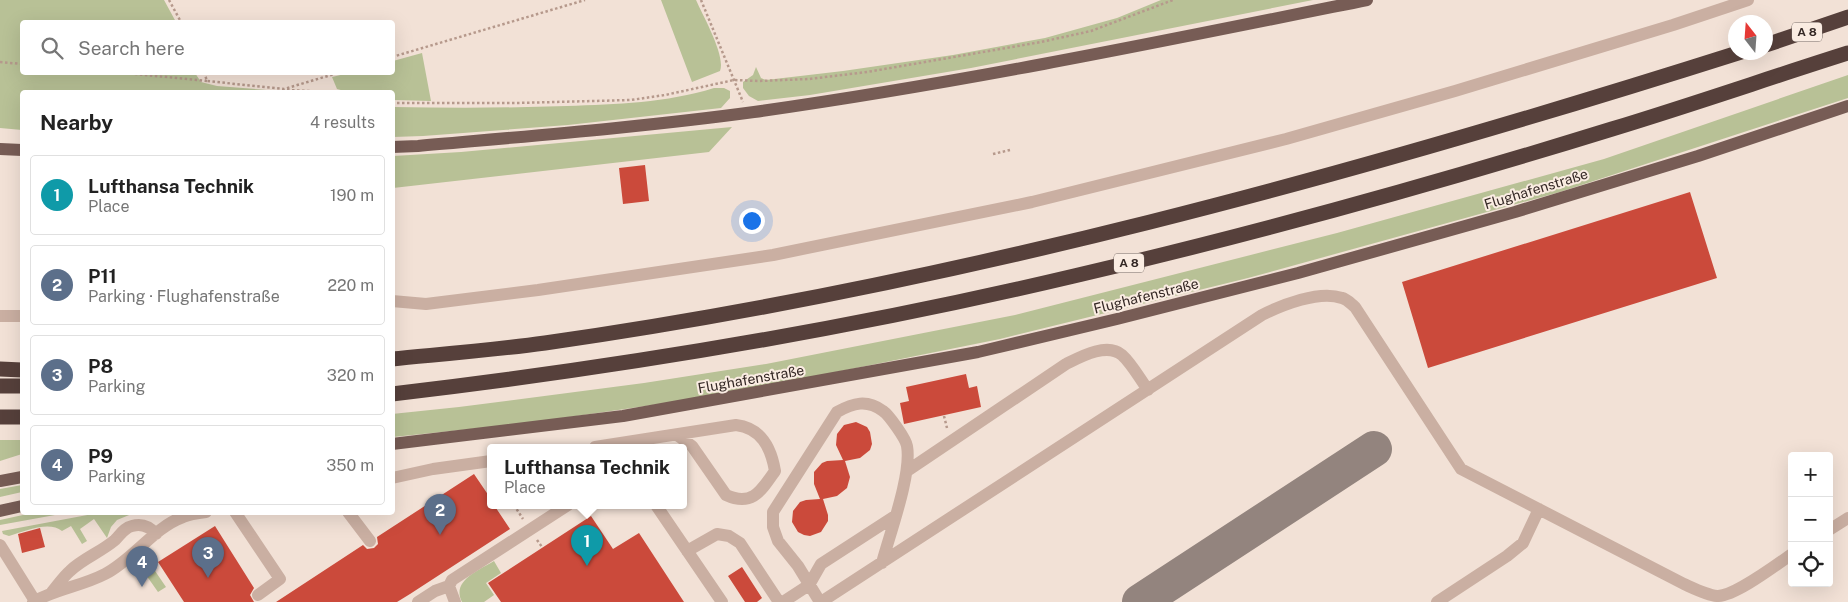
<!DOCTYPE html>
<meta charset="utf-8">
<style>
body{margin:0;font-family:"Public Sans",sans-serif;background:#f2f2f2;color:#222}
.controls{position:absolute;right:15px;bottom:15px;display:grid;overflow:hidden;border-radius:5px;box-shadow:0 5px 20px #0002}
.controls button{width:45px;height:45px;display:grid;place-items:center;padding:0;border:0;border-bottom:1px solid #e0e0e0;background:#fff;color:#222;font:25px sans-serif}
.compass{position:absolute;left:1728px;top:15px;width:45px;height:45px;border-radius:50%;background:#fff;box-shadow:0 5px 20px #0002;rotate:343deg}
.you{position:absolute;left:751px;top:220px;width:18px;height:18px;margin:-12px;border:4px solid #fff;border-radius:50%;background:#1a73e8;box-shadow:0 0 0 8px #1a73e833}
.badge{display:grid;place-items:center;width:32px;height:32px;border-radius:50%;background:#ea580c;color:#fff;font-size:16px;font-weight:700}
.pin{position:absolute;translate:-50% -41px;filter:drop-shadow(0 1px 2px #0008)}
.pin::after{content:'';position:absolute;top:26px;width:18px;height:15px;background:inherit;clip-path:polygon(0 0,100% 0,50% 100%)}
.popup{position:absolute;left:487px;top:444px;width:200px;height:65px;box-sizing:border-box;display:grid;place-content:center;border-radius:5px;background:#fff;filter:drop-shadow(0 1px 4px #0005);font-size:16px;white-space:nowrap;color:#767676}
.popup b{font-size:19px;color:#222}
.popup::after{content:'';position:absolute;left:50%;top:100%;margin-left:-10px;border:10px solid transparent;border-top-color:#fff}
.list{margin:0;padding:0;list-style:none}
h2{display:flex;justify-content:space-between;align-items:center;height:65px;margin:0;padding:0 20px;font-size:21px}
h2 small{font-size:16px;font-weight:400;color:#767676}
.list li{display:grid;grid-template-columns:32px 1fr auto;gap:15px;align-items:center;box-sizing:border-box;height:80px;margin:0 10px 10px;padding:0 10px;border:1px solid #e0e0e0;border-radius:5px}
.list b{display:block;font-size:19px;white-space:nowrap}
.list p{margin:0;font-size:16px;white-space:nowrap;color:#767676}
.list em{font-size:16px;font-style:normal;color:#767676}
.icon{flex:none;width:28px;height:28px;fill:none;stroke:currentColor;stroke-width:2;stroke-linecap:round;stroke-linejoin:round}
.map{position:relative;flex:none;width:1848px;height:602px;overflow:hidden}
.search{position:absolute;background:#fff;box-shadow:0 5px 20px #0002;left:20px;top:20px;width:375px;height:55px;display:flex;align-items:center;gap:12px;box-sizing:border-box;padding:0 18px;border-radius:5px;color:#767676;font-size:19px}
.panel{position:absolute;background:#fff;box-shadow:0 5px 20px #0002;left:20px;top:90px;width:375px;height:425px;border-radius:5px}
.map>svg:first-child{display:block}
.green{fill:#b8c196}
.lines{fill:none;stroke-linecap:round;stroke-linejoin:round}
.taxiway{stroke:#93847e;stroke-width:36}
.building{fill:#cb4a3b}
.path{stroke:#b6998c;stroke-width:2.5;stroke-dasharray:2.5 2.5;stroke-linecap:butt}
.minor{stroke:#caafa2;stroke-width:12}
.major{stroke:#775c55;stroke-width:12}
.highway{stroke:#56403b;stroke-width:15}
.labels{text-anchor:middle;stroke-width:4;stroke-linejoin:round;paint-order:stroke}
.shield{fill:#faece2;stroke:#6f635e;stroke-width:1}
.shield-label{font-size:12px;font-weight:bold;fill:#342825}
.street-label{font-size:14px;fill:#342825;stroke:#faece2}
</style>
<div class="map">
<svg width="1848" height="602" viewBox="0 0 1848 602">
<rect width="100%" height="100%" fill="#f2e1d6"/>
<path class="green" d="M0,0H164L176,22H22V72L195,73L201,82L217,86L292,92H22V130L0,128Z
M661,0H696C703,16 726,56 720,71L692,82Z
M1161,0H1313L971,68L810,95L758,101L749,96L743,88V82L753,75L756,67L761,78L766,80L843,71L953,55L1045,38L1117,18Z
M422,53L431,101L393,100L392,92H348L337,89L332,77L349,73L392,72L393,61Z
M1848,75V98L1560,192L1248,278L1000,339L722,395L521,424L393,437L392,414L459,407L644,383L766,364L1015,315L1337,233L1604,159Z
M714,88H724L730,91V98L721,108L568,125L423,136L393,137V107C451,108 509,108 567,106C617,104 666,103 714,88Z
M732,127L709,152L393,188V156L461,152Z
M0,440H22V454L0,461Z
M22,485V492L0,497V489Z
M32,513H66L0,525V520Z
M98,513H134L117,520L111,527L107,538L94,519L80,529L87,541L82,544L71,526L62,531C49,520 23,532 9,536L3,534L2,531Z
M494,561L501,573L486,583L494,595L484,602H462C451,581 479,570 494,561Z
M151,565L166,587L158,592L144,572Z"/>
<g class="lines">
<path class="taxiway" d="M1140,602L1374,449"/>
</g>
<path class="building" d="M645,165L649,201L623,204L619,168Z
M1690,192L1717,278L1428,368L1402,282Z
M966,374L969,388L977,386L981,407L904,424L900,403L909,401L906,387Z
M856,422L867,427L870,432L872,444L870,450L860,458L845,461L850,477L847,488L837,496L823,499L828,515V521L821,532L810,536L804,535L798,532L792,522L793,511L800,502L806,500L820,499L814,484V472L822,463L827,461L843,460L836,445L837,434L844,425Z
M474,474L491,499V505H494L510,529L410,594L397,602H276L363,545L367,549L374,548L378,544L377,537Z
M591,516L613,549L639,533L684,602H501L488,583Z
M215,526L254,588L250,595L254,602H184L158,562Z
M40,528L45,547L22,553L18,534Z
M742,567L762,598L757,602H745L728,576Z"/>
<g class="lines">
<path class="path" d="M169,0L181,22
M701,0L743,102
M392,57L585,0
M0,62L22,64
M115,72L207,81
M204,72L207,81L284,89L341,72
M287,90L330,92
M392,103H516L631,100L665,95L734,80L759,81L809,79L867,72L1041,42L1091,31L1173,0
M993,154L1010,150
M944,416L947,428
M514,505L523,519
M537,540L542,547"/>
<path class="minor" d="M392,301L426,304L538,290L773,255L1032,202L1286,139L1455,91L1673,25L1748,0
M0,316H22
M595,447L736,425C761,428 771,447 775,471C761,491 752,507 726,495L692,446L677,435
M907,471L1066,364C1080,357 1107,342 1122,355C1132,364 1140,379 1148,390
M392,478L433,469L491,461
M656,505L722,602
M235,512L280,579L258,595
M348,512L370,541
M1829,530L1848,518
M0,545L35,601
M687,551L717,534L729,536L740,543L779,602
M449,586L455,602
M52,592C58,585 63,577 70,571C82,559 101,552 115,540C121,534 124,528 132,526C142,523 150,527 156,534
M33,602C56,589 82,586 105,574C134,559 153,528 183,517C190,514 198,513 206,512
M418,602L435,591L449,586L452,580L568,505
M783,602L809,585L821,564L895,516
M820,602L798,566L778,541L773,527V512L837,412C853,403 867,399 883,411C889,415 906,439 907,446C912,474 890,533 882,563
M821,602L1262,315C1282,305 1319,290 1342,298C1347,299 1351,304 1355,307L1461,469L1684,584C1693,588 1707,595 1717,596C1734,597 1776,565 1792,554
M1437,602L1507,556L1523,543L1539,509"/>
<path class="major" d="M392,147L418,146C530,136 643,127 754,112C960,83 1164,41 1367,0
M0,149L22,150
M392,444L623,416L978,352L1117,319L1298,273L1515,212L1698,156L1848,106
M0,481L22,477
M0,511L22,506"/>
<path class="highway" d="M1766,45L1848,17
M392,359C443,354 494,350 545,343C952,285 1350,176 1741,52
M0,369L22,370
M0,386H22
M392,394C622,367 850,329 1074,276C1255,234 1434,184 1612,129C1691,105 1769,78 1848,53
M0,417H22"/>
</g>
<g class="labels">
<g class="shield">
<rect x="1792" y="22.5" width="30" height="19" rx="4"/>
<rect x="1114" y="253.5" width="30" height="19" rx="4"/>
</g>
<g class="shield-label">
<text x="1807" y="36">A 8</text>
<text x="1129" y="267">A 8</text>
</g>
<g class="street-label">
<text transform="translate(1536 189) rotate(-17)" y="5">Flughafenstraße</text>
<text transform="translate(1146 296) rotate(-14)" y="5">Flughafenstraße</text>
<text transform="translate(751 379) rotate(-10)" y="5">Flughafenstraße</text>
</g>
</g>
</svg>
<div class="controls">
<button>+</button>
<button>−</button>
<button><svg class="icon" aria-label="locate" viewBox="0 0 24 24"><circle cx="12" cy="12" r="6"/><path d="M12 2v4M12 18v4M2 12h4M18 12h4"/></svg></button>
</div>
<svg class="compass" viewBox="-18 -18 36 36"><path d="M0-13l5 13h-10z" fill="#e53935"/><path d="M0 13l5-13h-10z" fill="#767676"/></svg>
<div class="you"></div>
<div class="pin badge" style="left:587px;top:566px;background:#0f9aa8">1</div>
<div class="popup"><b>Lufthansa Technik</b>Place</div>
<div class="pin badge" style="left:440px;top:535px;background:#5c6f8a">2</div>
<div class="pin badge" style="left:208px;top:578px;background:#5c6f8a">3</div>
<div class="pin badge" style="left:142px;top:587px;background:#5c6f8a">4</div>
<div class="search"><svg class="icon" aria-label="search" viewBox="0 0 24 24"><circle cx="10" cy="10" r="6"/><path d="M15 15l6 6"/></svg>Search here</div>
<section class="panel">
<h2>Nearby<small>4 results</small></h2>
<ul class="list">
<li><span class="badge" style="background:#0f9aa8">1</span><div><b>Lufthansa Technik</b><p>Place</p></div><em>190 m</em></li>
<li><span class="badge" style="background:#5c6f8a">2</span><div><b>P11</b><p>Parking · Flughafenstraße</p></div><em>220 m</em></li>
<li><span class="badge" style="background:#5c6f8a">3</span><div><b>P8</b><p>Parking</p></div><em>320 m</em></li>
<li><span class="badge" style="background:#5c6f8a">4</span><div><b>P9</b><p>Parking</p></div><em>350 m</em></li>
</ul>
</section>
</div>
